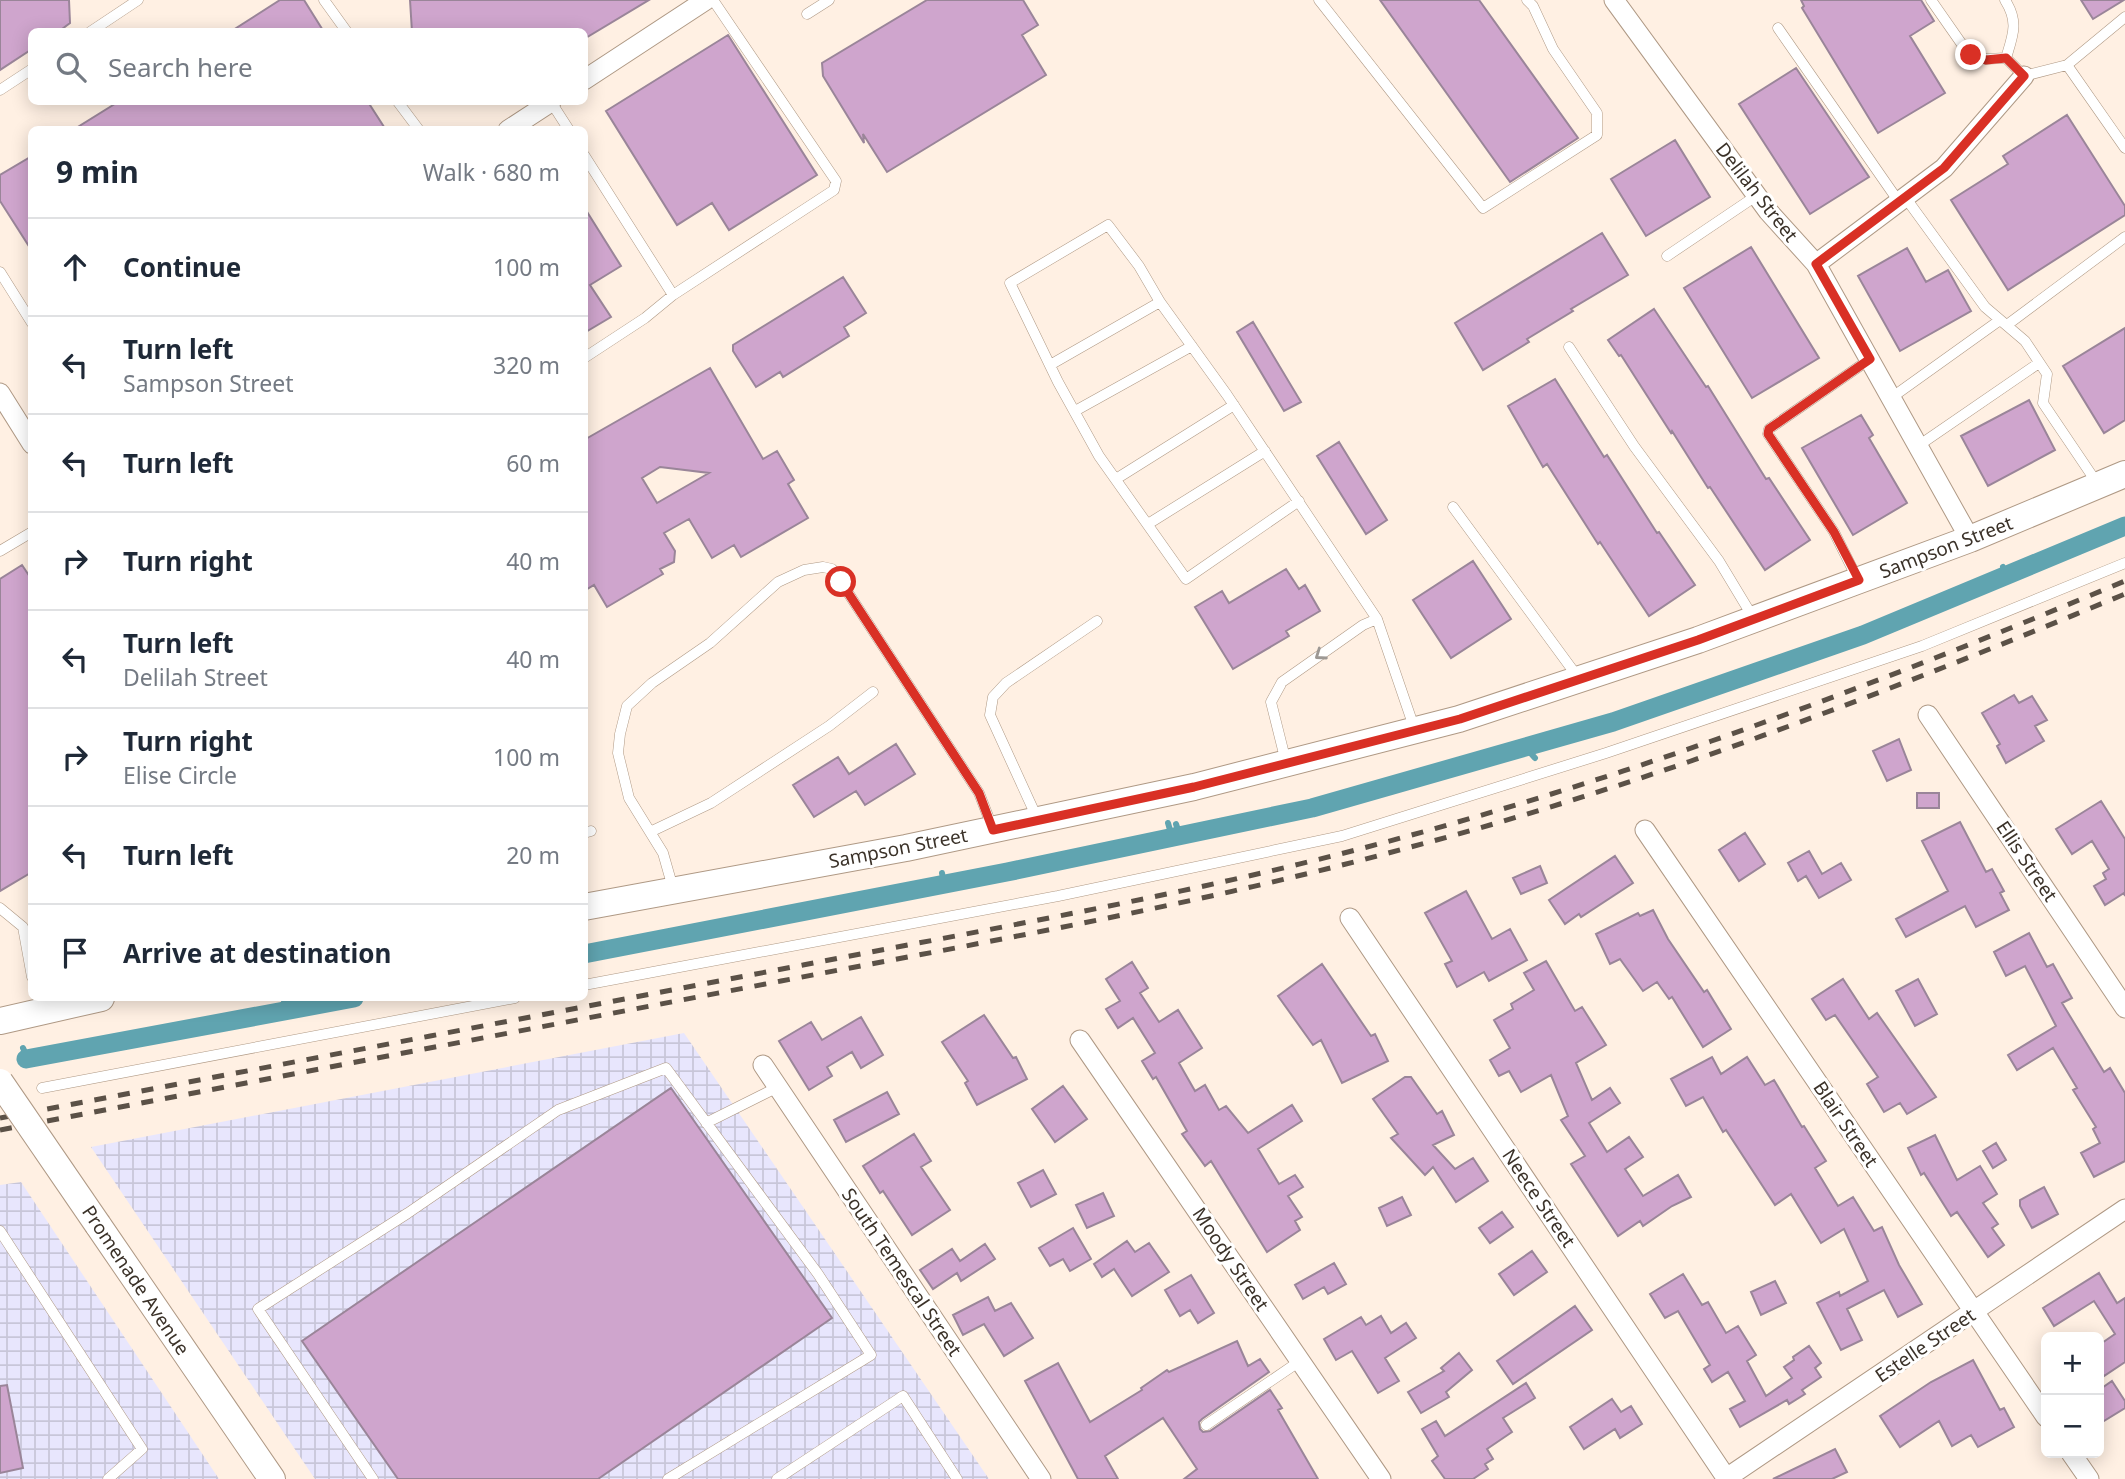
<!DOCTYPE html>
<meta charset="utf-8">
<style>
body{margin:0;font-family:"Noto Sans",sans-serif;background:#f2f2f3;color:#1f2937}
.controls{position:absolute;right:21px;bottom:21px;display:grid;overflow:hidden;border-radius:10px;box-shadow:0 4px 18px #0003}
.controls button{width:63px;height:63px;display:grid;place-items:center;padding:0;border:0;border-bottom:2px solid #e0e1e3;background:#fff;color:#1f2937;font:35px sans-serif}
.stop{position:absolute;width:21px;height:21px;margin:-16px;border:5px solid #d93025;border-radius:50%;background:#fff}
.stop.end{background:#d93025;border-color:#fff;box-shadow:0 2px 7px #0008}
.list{margin:0;padding:0;list-style:none}
h2{display:flex;justify-content:space-between;align-items:center;height:91px;margin:0;padding:0 28px;font-size:30px}
h2 small{font-size:23px;font-weight:400;color:#747a83}
.list li{display:grid;grid-template-columns:46px 1fr auto;gap:21px;align-items:center;box-sizing:border-box;height:98px;padding:0 28px;border-top:2px solid #e0e1e3}
.list b{display:block;font-size:26px;white-space:nowrap}
.list p{margin:0;font-size:23px;white-space:nowrap;color:#747a83}
.list em{font-size:23px;font-style:normal;color:#747a83}
.icon{flex:none;width:38px;height:38px;fill:none;stroke:currentColor;stroke-width:2;stroke-linecap:round;stroke-linejoin:round}
.map{position:relative;flex:none;width:2125px;height:1479px;overflow:hidden}
.search{position:absolute;background:#fff;box-shadow:0 4px 18px #0003;left:28px;top:28px;width:560px;height:77px;display:flex;align-items:center;gap:18px;box-sizing:border-box;padding:0 24px;border-radius:10px;color:#747a83;font-size:26px}
.panel{position:absolute;background:#fff;box-shadow:0 4px 18px #0003;left:28px;top:126px;width:560px;height:875px;border-radius:10px}
.map>svg:first-child{display:block}
.industrial{fill:url(#industrial-grid)}
.lines{fill:none;stroke-linecap:round;stroke-linejoin:round}
.stream{stroke:#60a4b0;stroke-width:6}
.canal{stroke:#60a4b0;stroke-width:19}
.building{fill:#cfa5cd;stroke:#9a8599;stroke-width:2;fill-rule:evenodd}
.lane-casing{stroke:#af9985;stroke-width:11}
.street-casing{stroke:#af9985;stroke-width:21}
.secondary-casing{stroke:#af9985;stroke-width:28}
.lane{stroke:#fff;stroke-width:10}
.street{stroke:#fff;stroke-width:19}
.secondary{stroke:#fff;stroke-width:26}
.rail{stroke:#5b5147;stroke-width:5;stroke-dasharray:12 12;stroke-linecap:butt}
.secondary-bridge-casing{stroke:#af9985;stroke-width:28;stroke-linecap:butt}
.secondary-bridge{stroke:#fff;stroke-width:26}
.oneway{stroke:#9d9894}
.route{stroke:#d93025;stroke-width:9}
.labels{text-anchor:middle;stroke-width:6;stroke-linejoin:round;paint-order:stroke}
.street-label{font-size:19px;fill:#3b3229;stroke:#fff}
</style>
<div class="map">
<svg width="2125" height="1479" viewBox="0 0 2125 1479">
<defs>
<pattern id="industrial-grid" width="8" height="8" patternUnits="userSpaceOnUse" patternTransform="scale(1.75)"><rect width="8" height="8" fill="#e8e6fd"/><path d="M0 4h8M4 0v8" fill="none" stroke="#c8c6d9"/></pattern>
</defs>
<rect width="100%" height="100%" fill="#fff0e3"/>
<path class="industrial" d="M684,1033L989,1479H315L91,1147Z
M21,1182L219,1479H0V1185Z"/>
<g class="lines">
<path class="stream" d="M2003,567L2007,575
M1525,747L1535,758
M1168,823L1172,837
M1176,824L1180,836
M942,873L944,884
M280,1011L286,998
M23,1048L28,1059"/>
<path class="canal" d="M584,954L1007,872L1312,808L1613,722L1863,635L2125,526
M26,1059L354,998"/>
</g>
<path class="building" d="M0,0H69L70,23L58,32H32V49L0,70Z
M280,0H304L324,32H230Z
M410,0H649L584,39V32H412Z
M927,0H1023L1038,25L1022,35L1046,75L887,172L863,134L864,143L823,76L822,63Z
M1380,0H1479L1578,138L1510,182Z
M1801,0H1921L1934,21L1910,36L1945,93L1878,133L1802,8L1804,6Z
M2081,0H2124L2093,19Z
M728,35L817,175L729,230L712,203L677,225L606,111Z
M1796,68L1869,177L1810,214L1739,104Z
M118,102H368L386,130H73Z
M2067,115L2125,206V215L2008,290L1951,200L2008,164L2003,156Z
M1675,140L1710,197L1646,236L1611,179Z
M32,156V251L0,201V175Z
M584,207L621,266L590,285L611,317L584,333Z
M1602,233L1628,275L1571,309L1573,311L1527,339L1529,342L1483,370L1455,323Z
M1751,247L1819,358L1752,398L1684,288Z
M1907,248L1926,282L1948,270L1971,311L1900,351L1858,276Z
M843,277L866,313L844,327L849,336L783,377L780,372L756,387L733,351V345Z
M1654,309L1706,387L1708,386L1766,479L1769,478L1810,540L1765,570L1710,487L1708,488L1672,431L1671,433L1621,355L1619,356L1608,340Z
M1253,322L1301,402L1284,411L1237,332Z
M2125,328V420L2104,433L2063,366Z
M710,368L763,459L777,451L794,480L788,484L808,518L741,557L734,545L712,558L689,519L664,533L675,551L674,562L660,569L663,574L607,607L594,585L584,591V440ZM660,467L709,473L657,503L642,478Z
M1555,379L1604,457L1607,455L1657,533L1659,532L1695,585L1649,616L1600,542L1598,544L1547,464L1543,467L1508,406Z
M2029,400L2055,450L1988,486L1961,436Z
M1861,415L1873,435L1869,438L1907,503L1853,535L1802,448Z
M1339,442L1387,520L1366,534L1317,456Z
M1473,561L1511,619L1451,658L1413,600Z
M22,565L32,580V872L0,891V579Z
M1286,569L1299,589L1305,585L1320,611L1286,631L1289,636L1233,669L1195,607L1222,591L1229,603Z
M2014,695L2019,703L2032,696L2047,720L2035,726L2044,741L2006,763L1997,746L2000,744L1982,713Z
M1899,739L1911,770L1887,781L1873,751Z
M896,744L915,774L865,805L856,791L814,817L793,785L838,757L849,774Z
M1917,793H1939V808H1917Z
M2101,801L2125,839V896L2124,893L2105,905L2094,886L2106,879L2103,873L2109,869L2092,841L2072,854L2056,829Z
M1960,822L1986,872L1992,869L2004,891L2000,893L2009,910L1976,927L1965,906L1906,937L1896,919L1948,891L1922,841Z
M1745,833L1765,864L1739,881L1719,850Z
M1809,851L1822,874L1841,863L1851,880L1819,898L1806,876L1798,881L1788,863Z
M1615,856L1633,883L1581,917L1579,914L1565,924L1549,900Z
M1540,866L1547,883L1521,894L1513,878Z
M1466,891L1492,939L1510,929L1527,960L1489,981L1484,972L1457,987L1445,964L1452,961L1425,913Z
M1653,910L1668,939L1704,992L1707,990L1731,1029L1703,1047L1672,997L1669,999L1657,982L1643,991L1620,959L1610,964L1596,934L1638,913L1640,916Z
M2029,933L2047,967L2053,964L2072,998L2062,1003L2104,1072L2110,1068L2125,1093V1161L2094,1177L2081,1153L2100,1143L2093,1129L2096,1127L2073,1090L2077,1088L2053,1048L2017,1070L2008,1055L2056,1026L2025,966L2006,976L1994,952Z
M1546,961L1575,1011L1582,1007L1606,1045L1576,1063L1592,1100L1610,1088L1620,1103L1589,1123L1607,1152L1629,1137L1643,1157L1625,1169L1643,1196L1678,1175L1691,1197L1672,1206L1643,1226L1640,1221L1618,1236L1571,1164L1585,1156L1561,1120L1568,1116L1551,1075L1521,1092L1509,1071L1499,1076L1490,1060L1510,1048L1494,1020L1513,1009L1511,1004L1534,990L1524,973Z
M1132,962L1148,988L1140,993L1159,1022L1178,1010L1202,1048L1179,1063L1195,1091L1205,1085L1219,1110L1226,1106L1248,1133L1292,1105L1302,1121L1258,1149L1279,1184L1295,1175L1303,1187L1288,1196L1302,1217L1295,1221L1300,1230L1267,1252L1211,1161L1205,1166L1182,1134L1187,1131L1156,1077L1153,1079L1142,1061L1155,1053L1133,1018L1118,1028L1106,1009L1120,1001L1106,979Z
M1322,964L1371,1036L1375,1034L1388,1061L1342,1083L1321,1040L1313,1045L1278,996Z
M1843,979L1869,1019L1877,1013L1936,1097L1907,1114L1900,1103L1884,1112L1867,1084L1878,1077L1835,1015L1826,1020L1812,999Z
M1918,979L1937,1014L1915,1026L1896,991Z
M984,1015L1013,1058L1016,1057L1027,1079L977,1105L965,1083L968,1081L942,1042Z
M861,1017L883,1055L861,1068L852,1052L827,1067L832,1076L809,1090L779,1041L811,1022L822,1040Z
M1712,1057L1721,1074L1747,1057L1765,1085L1774,1080L1802,1127L1804,1126L1826,1161L1815,1168L1838,1206L1853,1197L1874,1231L1882,1227L1899,1265L1922,1304L1898,1317L1884,1290L1847,1309L1862,1340L1841,1350L1817,1303L1839,1292L1840,1296L1868,1281L1844,1229L1821,1243L1791,1194L1775,1205L1726,1130L1723,1132L1703,1097L1686,1106L1671,1079Z
M1405,1077H1411L1437,1114L1442,1111L1454,1135L1433,1145L1455,1169L1473,1158L1488,1181L1456,1202L1433,1167L1425,1175L1391,1138L1398,1134L1373,1099Z
M1063,1086L1087,1119L1055,1142L1032,1109Z
M671,1088L832,1318L598,1479H398L302,1341Z
M887,1092L899,1114L846,1142L834,1120Z
M914,1134L931,1161L921,1167L950,1210L912,1235L883,1191L880,1193L863,1166Z
M1935,1135L1957,1180L1980,1166L1997,1194L1983,1203L1998,1224L1992,1228L2004,1245L1988,1257L1957,1212L1951,1216L1924,1173L1921,1175L1908,1148Z
M1996,1143L2006,1160L1993,1168L1983,1151Z
M1043,1170L1056,1194L1031,1207L1018,1183Z
M2044,1187L2058,1214L2032,1228L2020,1206V1200Z
M1103,1193L1114,1216L1087,1228L1076,1205Z
M1402,1197L1411,1215L1387,1226L1379,1208Z
M1502,1212L1513,1227L1490,1243L1479,1228Z
M1073,1228L1091,1259L1070,1271L1063,1259L1050,1266L1039,1248Z
M1127,1241L1135,1252L1149,1243L1169,1272L1132,1296L1114,1269L1102,1277L1094,1264Z
M985,1244L995,1259L961,1281L957,1273L933,1289L920,1270L952,1249L960,1261Z
M1532,1251L1547,1272L1514,1295L1499,1274Z
M1334,1263L1346,1284L1328,1294L1324,1287L1303,1299L1295,1285Z
M2099,1273L2117,1303L2125,1298V1362L2104,1376L2099,1368V1345L2115,1334L2094,1301L2054,1326L2043,1308Z
M1683,1274L1702,1305L1708,1302L1726,1333L1738,1326L1756,1355L1747,1361L1766,1396L1792,1378L1784,1367L1794,1360L1793,1357L1809,1346L1821,1363L1815,1368L1821,1377L1802,1390L1805,1394L1789,1404L1787,1400L1740,1427L1730,1409L1745,1401L1728,1372L1712,1382L1704,1369L1710,1365L1678,1311L1665,1318L1650,1294Z
M1191,1275L1214,1313L1198,1323L1190,1310L1180,1316L1165,1290Z
M1775,1281L1786,1303L1761,1315L1751,1292Z
M988,1297L995,1311L1011,1303L1033,1338L1004,1356L984,1324L963,1335L953,1315Z
M1575,1306L1592,1330L1513,1384L1497,1361Z
M1381,1316L1391,1333L1406,1323L1416,1338L1385,1358L1399,1381L1378,1393L1352,1351L1336,1360L1324,1339L1361,1317L1366,1325Z
M1237,1341L1248,1366L1260,1359L1269,1372L1202,1419L1199,1422L1200,1429L1203,1432L1210,1431L1270,1390L1282,1408L1278,1410L1318,1479H1184L1197,1469L1163,1418L1105,1456L1118,1479H1078L1025,1381L1058,1363L1090,1422L1142,1390L1141,1388L1167,1370L1169,1372Z
M1459,1353L1472,1370L1446,1392L1449,1397L1421,1413L1408,1392L1444,1371L1441,1368Z
M1973,1360L2000,1410L2004,1408L2014,1427L1978,1447L1971,1435L1952,1446L1939,1421L1900,1447L1880,1416L1931,1382Z
M2112,1381L2125,1401V1408L2099,1424V1390Z
M1526,1383L1535,1398L1503,1418L1512,1432L1487,1449L1493,1459L1485,1464L1488,1469L1473,1479H1445L1432,1461L1438,1456L1422,1429L1436,1421L1445,1436Z
M7,1385L23,1468L0,1473V1386Z
M1612,1399L1621,1412L1631,1406L1642,1424L1620,1438L1615,1429L1584,1449L1570,1427Z
M1835,1449L1847,1472L1832,1479H1773Z"/>
<g class="lines">
<g class="lane-casing">
<path id="lane" d="M324,0L347,32
M1319,0L1483,208L1597,135V113L1553,49L1533,6L1527,0
M1931,0L1968,53L1986,59L2006,58L2024,76L2067,65L2125,148
M2005,0C2019,22 2013,35 2006,58
M807,14L829,0
M1778,28L1899,202
M90,32L138,0
M2067,65L2125,17
M0,90L32,69
M398,102L419,130
M551,102L569,130
M584,155L673,295L834,190L836,181L713,0
M1905,197L1985,307L2025,341L2047,374L2043,403L2097,483
M1667,256L1756,196
M0,272L32,323
M2007,325L2125,237
M1569,347L1634,446L1719,561L1754,619
M584,358L645,318L673,295
M1050,365L1160,302
M1891,398L2000,320
M1075,411L1192,346
M1918,446L2039,363
M1116,479L1234,405
M1299,501L1186,579L1099,456L1058,382L1010,283L1108,225L1139,266L1160,302L1227,395L1377,619L1415,730
M1453,507L1577,676
M1148,524L1265,451
M0,551L32,532
M1858,580L1834,532L1768,434L1769,429L1870,359
M1286,762L1271,702L1282,682L1363,625L1377,619
M1038,820L990,715L993,697L1006,683L1097,621
M650,832L711,803L829,726L873,692
M584,833L591,831
M673,888L663,853L629,798L618,753L620,734L627,706L652,683L710,643L778,582L804,570L823,567L832,569L841,582L979,793L993,829
M0,908L23,927L32,977
M584,985L1058,896L1342,836L1606,753L1922,646L2125,563
M42,1088L515,998
M706,1123L778,1087
M0,1231L142,1449L108,1479
M1206,1425L1300,1361
M373,1479L258,1309L408,1213L558,1110L666,1068L818,1274L871,1355L668,1479
M777,1479L903,1396L957,1479"/>
</g>
<g class="street-casing">
<path id="street" d="M1614,0L1768,211L1816,264L1970,539
M584,80L706,0
M508,130L551,102
M1816,264L1944,168L2024,76
M0,393L32,444
M1928,715L2125,1008
M1645,830L2046,1417
M1350,918L1727,1479
M1080,1040L1381,1479
M763,1065L1041,1479
M2071,1453L2089,1479
M1725,1479L2125,1209"/>
</g>
<g class="secondary-casing">
<path id="secondary" d="M584,907L906,848L1194,787L1459,719L1698,640L1970,539L2125,474
M0,1021L101,998
M98,1225L272,1479"/>
</g>
<use href="#lane" class="lane"/>
<use href="#street" class="street"/>
<use href="#secondary" class="secondary"/>
<path class="rail" d="M0,1118C268,1067 535,1016 803,965C1005,926 1209,891 1408,836C1653,769 1890,679 2125,581
M0,1130C260,1080 521,1031 781,981C991,941 1201,904 1407,848C1653,783 1890,691 2125,594"/>
<g class="secondary-bridge-casing">
<path id="secondary-bridge" d="M0,1082L98,1225"/>
</g>
<use href="#secondary-bridge" class="secondary-bridge"/>
</g>
<defs><path id="oneway-chevron" d="M-2-3.5L2.5 0L-2 3.5" fill="none" stroke-width="1.6" stroke-linecap="round" stroke-linejoin="round" transform="scale(1.75)"/></defs>
<use class="oneway" href="#oneway-chevron" transform="translate(1320 655) rotate(145)"/>
<g class="lines">
<path class="route" d="M841,582L979,793L993,830L1194,787L1460,719L1698,640L1859,580L1834,532L1768,434L1769,429L1870,359L1816,264L1944,168L2024,76L2006,58L1986,60L1971,55"/>
</g>
<g class="labels">
<g class="street-label">
<text transform="translate(1757 192) rotate(52)" y="7">Delilah Street</text>
<text transform="translate(1946 547) rotate(-21)" y="7">Sampson Street</text>
<text transform="translate(898 848) rotate(-11)" y="7">Sampson Street</text>
<text transform="translate(2027 861) rotate(56)" y="7">Ellis Street</text>
<text transform="translate(1846 1124) rotate(56)" y="7">Blair Street</text>
<text transform="translate(1539 1198) rotate(56)" y="7">Neece Street</text>
<text transform="translate(1231 1259) rotate(56)" y="7">Moody Street</text>
<text transform="translate(902 1272) rotate(56)" y="7">South Temescal Street</text>
<text transform="translate(136 1280) rotate(56)" y="7">Promenade Avenue</text>
<text transform="translate(1925 1345) rotate(-34)" y="7">Estelle Street</text>
</g>
</g>
</svg>
<div class="controls">
<button>+</button>
<button>−</button>
</div>
<div class="stop" style="left:841px;top:582px"></div>
<div class="stop end" style="left:1971px;top:55px"></div>
<div class="search"><svg class="icon" aria-label="search" viewBox="0 0 24 24"><circle cx="10" cy="10" r="6"/><path d="M15 15l6 6"/></svg>Search here</div>
<section class="panel">
<h2>9 min<small>Walk · 680 m</small></h2>
<ul class="list">
<li><svg class="icon" aria-label="ahead" viewBox="0 0 24 24"><path d="M12 20V5M6 11l6-6 6 6"/></svg><div><b>Continue</b></div><em>100 m</em></li>
<li><svg class="icon" aria-label="left" viewBox="0 0 24 24"><path d="M17 20v-9H6M10 6l-5 5 5 5"/></svg><div><b>Turn left</b><p>Sampson Street</p></div><em>320 m</em></li>
<li><svg class="icon" aria-label="left" viewBox="0 0 24 24"><path d="M17 20v-9H6M10 6l-5 5 5 5"/></svg><div><b>Turn left</b></div><em>60 m</em></li>
<li><svg class="icon" aria-label="right" viewBox="0 0 24 24"><path d="M7 20v-9h11M14 6l5 5-5 5"/></svg><div><b>Turn right</b></div><em>40 m</em></li>
<li><svg class="icon" aria-label="left" viewBox="0 0 24 24"><path d="M17 20v-9H6M10 6l-5 5 5 5"/></svg><div><b>Turn left</b><p>Delilah Street</p></div><em>40 m</em></li>
<li><svg class="icon" aria-label="right" viewBox="0 0 24 24"><path d="M7 20v-9h11M14 6l5 5-5 5"/></svg><div><b>Turn right</b><p>Elise Circle</p></div><em>100 m</em></li>
<li><svg class="icon" aria-label="left" viewBox="0 0 24 24"><path d="M17 20v-9H6M10 6l-5 5 5 5"/></svg><div><b>Turn left</b></div><em>20 m</em></li>
<li><svg class="icon" aria-label="arrive" viewBox="0 0 24 24"><path d="M6 21V4h12l-3 4 3 4H6"/></svg><div><b>Arrive at destination</b></div></li>
</ul>
</section>
</div>
